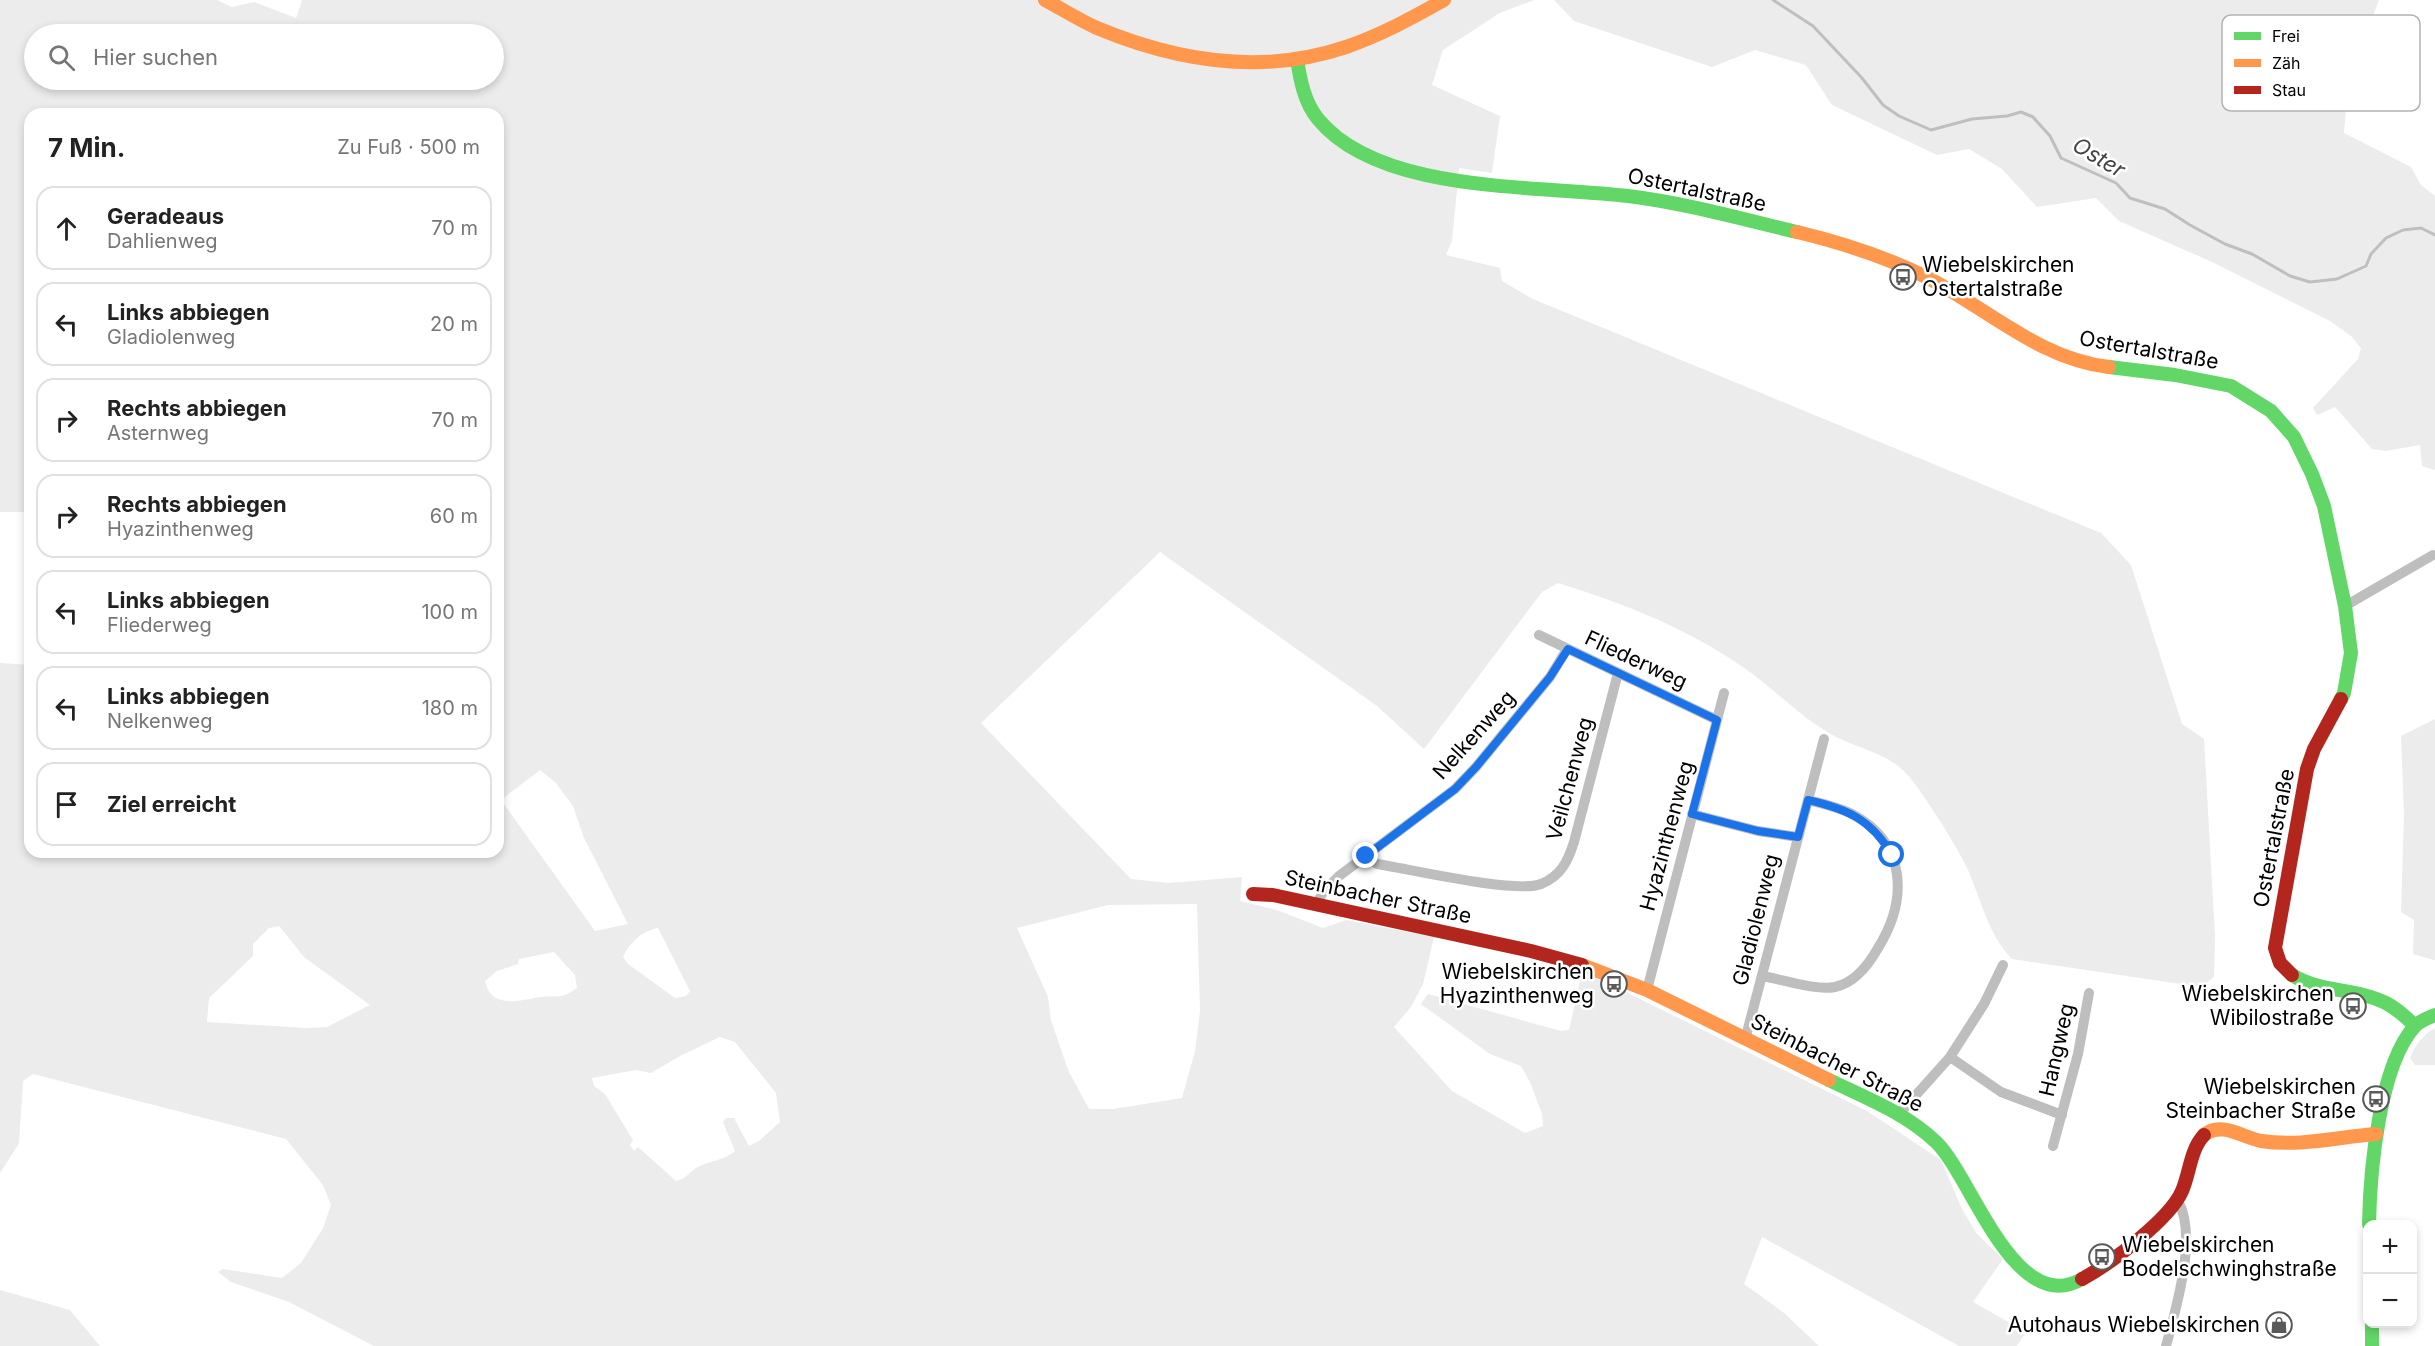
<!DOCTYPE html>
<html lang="de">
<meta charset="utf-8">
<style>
body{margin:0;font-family:Inter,sans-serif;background:#f6f6f6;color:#222}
.controls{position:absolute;right:18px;bottom:18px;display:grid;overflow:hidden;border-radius:12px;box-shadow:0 3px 9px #0003}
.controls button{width:54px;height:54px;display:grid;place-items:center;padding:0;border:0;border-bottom:2px solid #e0e0e0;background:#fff;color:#222;font:30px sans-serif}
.stop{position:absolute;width:18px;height:18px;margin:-14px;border:4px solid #1a73e8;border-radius:50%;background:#fff}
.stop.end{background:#1a73e8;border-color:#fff;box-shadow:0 2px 6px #0008}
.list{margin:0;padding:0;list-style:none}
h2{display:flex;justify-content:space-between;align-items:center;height:78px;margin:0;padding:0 24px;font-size:26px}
h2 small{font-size:20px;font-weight:400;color:#767676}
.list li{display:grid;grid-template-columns:39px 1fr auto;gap:18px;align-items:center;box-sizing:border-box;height:84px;margin:0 12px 12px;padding:0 12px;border:2px solid #e0e0e0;border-radius:18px}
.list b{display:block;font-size:22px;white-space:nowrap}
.list p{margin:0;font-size:20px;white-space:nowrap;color:#767676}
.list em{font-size:20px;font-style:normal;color:#767676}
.icon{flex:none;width:33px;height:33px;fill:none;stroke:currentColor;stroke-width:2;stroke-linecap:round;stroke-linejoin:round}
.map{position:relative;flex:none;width:2435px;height:1346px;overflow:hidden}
.search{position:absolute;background:#fff;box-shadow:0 3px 9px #0003;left:24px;top:24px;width:480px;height:66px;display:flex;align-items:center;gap:15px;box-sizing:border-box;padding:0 21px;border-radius:33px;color:#767676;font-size:22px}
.panel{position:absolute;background:#fff;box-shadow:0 3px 9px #0003;left:24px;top:108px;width:480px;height:750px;border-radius:18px}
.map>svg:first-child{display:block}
.green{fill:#ececec;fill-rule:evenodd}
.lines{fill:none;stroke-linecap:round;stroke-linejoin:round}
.stream{stroke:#bfbfbf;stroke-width:3}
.street{stroke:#bebebe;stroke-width:10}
.fast{stroke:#63d668;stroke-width:14}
.slow{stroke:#ff974d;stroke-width:14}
.jam{stroke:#b3261e;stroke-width:14}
.route{stroke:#1a73e8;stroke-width:8}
.labels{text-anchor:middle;stroke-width:5;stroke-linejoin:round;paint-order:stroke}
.street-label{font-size:21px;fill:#000;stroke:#fff}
.poi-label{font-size:21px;fill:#000;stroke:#fff;text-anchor:end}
.water-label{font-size:22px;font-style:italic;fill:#444;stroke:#fff}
.key{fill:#fff;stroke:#b2b2b2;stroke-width:1.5}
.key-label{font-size:16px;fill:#000}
</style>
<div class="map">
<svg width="2435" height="1346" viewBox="0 0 2435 1346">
<rect width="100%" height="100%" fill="#fff"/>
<path class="green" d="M0,0H217L232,7L254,2L296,18L302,0H1534L1500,13L1443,50L1432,85L1500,116L1492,173L1459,168L1452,241L1446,255L1500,268L1502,281L1533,299L2101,533L2131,565L2182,724L2204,739L2215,937L2214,977L2201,987L2012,959C1989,936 1981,900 1968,870C1954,841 1934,811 1915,784C1892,751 1859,751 1827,732C1796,713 1770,685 1740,665C1684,627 1623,603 1558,583L1542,592L1424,749L1377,706L1160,552L981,723L1131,879L1169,883L1242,877L1240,901L1277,910L1323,928L1346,920L1434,937L1423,984L1411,1007L1394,1027L1452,1091L1525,1133L1543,1126L1542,1114L1530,1082L1521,1066L1490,1054L1421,1004L1428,994L1561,1031L1569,1030L1582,972L1628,993L1867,1111L1941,1160L1962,1209L1977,1234L2003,1259L1973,1302L2026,1332L2017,1346H1959L1762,1237L1744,1284L1784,1313L1819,1346H374L289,1302L231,1282L218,1272L223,1269L282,1278L301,1263L323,1228L331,1205L323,1185L286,1139L33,1074L23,1081L19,1143L0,1173V663L30,665V852H498V114H30V512H0ZM34,34H494V80H34ZM540,770L556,783L573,806L584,838L628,924L595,931L501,800ZM1197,904L1200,1011L1195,1051L1182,1098L1113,1109H1089L1068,1070L1051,1020L1048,997L1017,928L1108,905ZM279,926L304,957L370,1005L327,1027L306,1028L207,1022L209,998L253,956V944L269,928ZM658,928L690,991L686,996L675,998L628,964L623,957C630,942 642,931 658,928ZM554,952L575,975L577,988C560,1000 560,995 541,997C520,1000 491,1010 485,981L497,971L518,964L519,959ZM720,1037L735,1042L776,1093L780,1122L759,1141L749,1146L734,1118H726L723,1122L735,1151C722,1162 709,1160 696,1168C689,1173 684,1180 676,1181L638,1147L634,1151L630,1145L633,1140L605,1094L594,1086L592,1078L636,1070L651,1073L680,1056Z
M1554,0H2379L2348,81L2344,133L2411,167L2421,185L2435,196V470L2422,466L2420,445L2386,451L2372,449L2335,407L2317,415L2313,408L2358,359L2361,348L2351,336L2330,321L2212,262L2119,221L2096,198L2037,207L2002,169L1969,149L1937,155L1832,105L1806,65L1755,50L1712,67L1574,21Z
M2435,719V960H2434L2413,954L2414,920L2401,912L2404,814L2401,736Z
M2435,1028V1065H2415L2410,1058C2415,1045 2423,1035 2435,1028Z
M0,1290L70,1310L100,1346H0Z"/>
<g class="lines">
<path class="stream" d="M1773,0L1813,26L1862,78L1883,105L1899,116L1931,130L1972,119L2007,116L2021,112L2033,117L2050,136L2061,158L2116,183L2130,198L2165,209L2190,225L2225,244L2252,254L2290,276L2310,282L2337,279L2366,266L2371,254L2386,238L2403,230L2421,228L2435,235"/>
<path class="street" d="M2345,606L2433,555
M1539,635L1717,720
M1692,814L1758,831L1798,837
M1366,856L1377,864C1409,869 1516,894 1541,884C1561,876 1568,861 1574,842L1618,673
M1316,904L1324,891L1339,876L1455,789L1476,767L1550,677L1567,649
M1762,976C1781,979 1816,991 1835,987C1854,983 1869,964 1878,948C1908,900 1907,843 1852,814C1838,807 1823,804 1808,800
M1647,990L1724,693
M1745,1040L1824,739
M1950,1057L2001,1092L2062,1115
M1899,1114L1950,1057L1984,1004L2003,965
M2053,1146L2078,1054L2089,993
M2166,1346C2176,1309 2198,1235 2178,1201"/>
<path class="fast" d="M1297,59C1300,79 1304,102 1318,119C1379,194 1538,185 1628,196C1685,203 1742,219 1797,232
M2109,367L2175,375L2231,386L2271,411L2294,437L2312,474L2324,506L2345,606L2351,653L2344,693L2341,699
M2292,975C2321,993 2356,988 2386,1003C2397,1009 2406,1017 2415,1026
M1829,1080C1866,1098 1906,1113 1936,1142C1971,1175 2014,1318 2082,1279
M2369,1224C2370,1172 2379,1065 2415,1026C2420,1021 2428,1018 2435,1015
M2372,1324V1346"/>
<path class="slow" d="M1045,0C1062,9 1079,20 1097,28C1176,61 1263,75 1346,47C1381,35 1412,18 1444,0
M1797,232C1843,243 1884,256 1926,277C1987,308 2039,359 2109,367
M1582,965L1647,990L1829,1080
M2204,1135C2221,1121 2242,1137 2261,1141C2299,1147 2338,1137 2376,1134"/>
<path class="jam" d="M1253,894L1273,895L1531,951L1582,965
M2292,975L2280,963L2275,948L2307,769L2314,749L2341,699
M2082,1279C2110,1264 2170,1219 2182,1191C2190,1173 2190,1150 2204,1135"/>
</g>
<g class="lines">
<path class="route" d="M1366,856L1455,789L1476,767L1550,677L1568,649L1717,720L1692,814L1758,831L1798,837L1808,800C1847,809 1871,819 1892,855"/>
</g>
<defs>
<g id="bus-ring" transform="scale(1.35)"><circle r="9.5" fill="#fff" stroke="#595959" stroke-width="1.5"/><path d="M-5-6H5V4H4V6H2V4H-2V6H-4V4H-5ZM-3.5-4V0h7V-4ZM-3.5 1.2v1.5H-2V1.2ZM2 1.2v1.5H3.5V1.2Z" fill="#595959"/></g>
<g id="shop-ring" transform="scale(1.35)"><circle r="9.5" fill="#fff" stroke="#595959" stroke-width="1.5"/><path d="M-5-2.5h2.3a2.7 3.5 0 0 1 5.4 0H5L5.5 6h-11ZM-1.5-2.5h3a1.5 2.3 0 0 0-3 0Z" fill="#595959"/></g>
</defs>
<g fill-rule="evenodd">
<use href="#bus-ring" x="1903" y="277"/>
<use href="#bus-ring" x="1614" y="984"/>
<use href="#bus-ring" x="2353" y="1006"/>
<use href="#bus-ring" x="2376" y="1099"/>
<use href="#bus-ring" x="2102" y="1257"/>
<use href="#shop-ring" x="2279" y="1325"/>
</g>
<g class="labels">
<g class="street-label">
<text transform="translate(1697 190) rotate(12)" y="7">Ostertalstraße</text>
<text transform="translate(2149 350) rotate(10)" y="7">Ostertalstraße</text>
<text transform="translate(1636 660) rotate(25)" y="7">Fliederweg</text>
<text transform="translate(1474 735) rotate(-48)" y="7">Nelkenweg</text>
<text transform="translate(1570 779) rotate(-75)" y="7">Veilchenweg</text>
<text transform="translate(1667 836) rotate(-75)" y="7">Hyazinthenweg</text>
<text transform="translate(2274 838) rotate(-79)" y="7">Ostertalstraße</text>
<text transform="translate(1378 897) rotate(12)" y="7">Steinbacher Straße</text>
<text transform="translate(1756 920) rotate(-76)" y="7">Gladiolenweg</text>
<text transform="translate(2057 1050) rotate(-77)" y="7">Hangweg</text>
<text transform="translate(1837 1063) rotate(27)" y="7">Steinbacher Straße</text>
</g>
<g class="poi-label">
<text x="1922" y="272" text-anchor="start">Wiebelskirchen<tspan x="1922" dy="24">Ostertalstraße</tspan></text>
<text x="1594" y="979">Wiebelskirchen<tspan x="1594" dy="24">Hyazinthenweg</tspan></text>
<text x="2334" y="1001">Wiebelskirchen<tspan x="2334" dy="24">Wibilostraße</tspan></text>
<text x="2356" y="1094">Wiebelskirchen<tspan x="2356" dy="24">Steinbacher Straße</tspan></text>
<text x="2122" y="1252" text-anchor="start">Wiebelskirchen<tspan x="2122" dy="24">Bodelschwinghstraße</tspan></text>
<text x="2260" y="1332">Autohaus Wiebelskirchen</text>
</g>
<g class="water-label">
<text transform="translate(2099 157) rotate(31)" y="8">Oster</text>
</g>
</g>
<rect x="2222" y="15" width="198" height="96" rx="9" class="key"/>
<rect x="2234" y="32" width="27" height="8" fill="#63d668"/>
<rect x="2234" y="59" width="27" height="8" fill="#ff974d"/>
<rect x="2234" y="86" width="27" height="8" fill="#b3261e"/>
<g class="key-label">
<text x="2272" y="42">Frei</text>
<text x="2272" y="69">Zäh</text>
<text x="2272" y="96">Stau</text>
</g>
</svg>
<div class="controls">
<button>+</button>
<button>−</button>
</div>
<div class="stop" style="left:1892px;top:855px"></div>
<div class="stop end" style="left:1366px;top:856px"></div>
<div class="search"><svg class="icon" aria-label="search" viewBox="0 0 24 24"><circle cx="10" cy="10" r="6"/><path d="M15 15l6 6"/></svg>Hier suchen</div>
<section class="panel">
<h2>7 Min.<small>Zu Fuß · 500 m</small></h2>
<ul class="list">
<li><svg class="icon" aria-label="ahead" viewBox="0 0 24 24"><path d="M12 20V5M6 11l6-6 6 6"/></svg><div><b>Geradeaus</b><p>Dahlienweg</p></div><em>70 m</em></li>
<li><svg class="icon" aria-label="left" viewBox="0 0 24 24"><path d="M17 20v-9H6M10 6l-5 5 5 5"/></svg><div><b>Links abbiegen</b><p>Gladiolenweg</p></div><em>20 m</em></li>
<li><svg class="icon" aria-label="right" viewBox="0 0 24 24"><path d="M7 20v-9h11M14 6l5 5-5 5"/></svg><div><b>Rechts abbiegen</b><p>Asternweg</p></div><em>70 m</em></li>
<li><svg class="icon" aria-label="right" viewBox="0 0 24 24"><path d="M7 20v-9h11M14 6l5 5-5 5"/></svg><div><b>Rechts abbiegen</b><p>Hyazinthenweg</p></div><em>60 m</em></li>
<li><svg class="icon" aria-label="left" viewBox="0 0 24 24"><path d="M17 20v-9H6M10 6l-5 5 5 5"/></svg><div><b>Links abbiegen</b><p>Fliederweg</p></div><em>100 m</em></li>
<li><svg class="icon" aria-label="left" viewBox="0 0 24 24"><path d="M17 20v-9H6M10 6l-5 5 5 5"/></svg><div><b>Links abbiegen</b><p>Nelkenweg</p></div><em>180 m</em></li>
<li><svg class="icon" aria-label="arrive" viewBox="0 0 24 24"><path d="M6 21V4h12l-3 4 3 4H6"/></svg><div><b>Ziel erreicht</b></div></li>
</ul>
</section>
</div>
